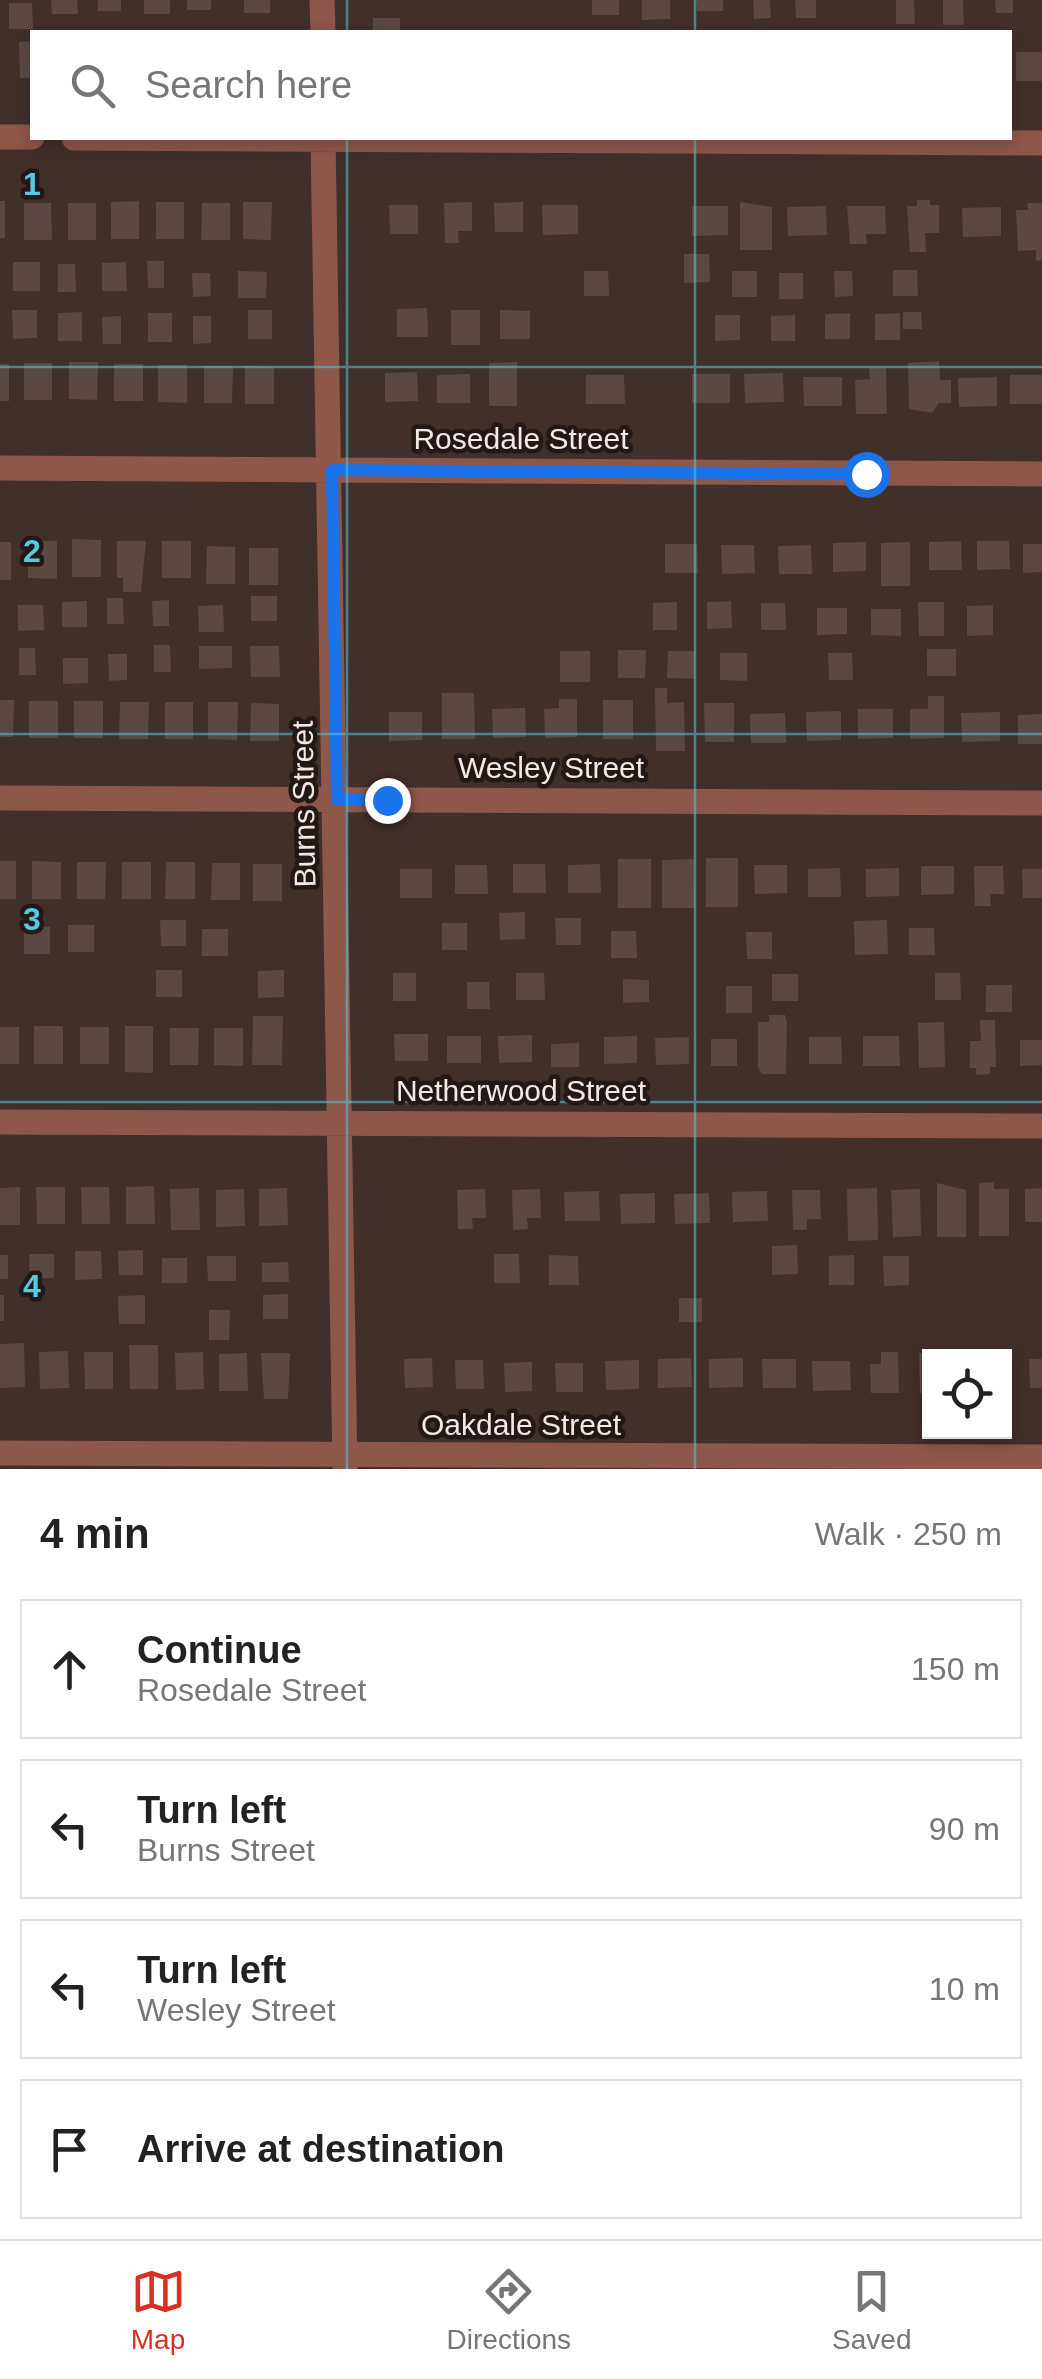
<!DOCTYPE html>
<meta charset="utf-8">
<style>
body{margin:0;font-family:Arial,sans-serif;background:#f2f2f2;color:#222}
.controls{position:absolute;right:30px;bottom:30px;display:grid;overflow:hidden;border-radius:0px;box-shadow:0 5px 15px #0003}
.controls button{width:90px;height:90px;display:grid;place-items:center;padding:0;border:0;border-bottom:2px solid #e0e0e0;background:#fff;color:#222;font:50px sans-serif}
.stop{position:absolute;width:30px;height:30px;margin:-22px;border:8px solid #1a73e8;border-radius:50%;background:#fff}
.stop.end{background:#1a73e8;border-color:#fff;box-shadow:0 2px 10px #0008}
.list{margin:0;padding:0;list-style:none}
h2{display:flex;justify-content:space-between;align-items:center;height:130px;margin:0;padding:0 40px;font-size:42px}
h2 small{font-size:32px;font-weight:400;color:#767676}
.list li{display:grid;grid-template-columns:65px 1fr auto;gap:30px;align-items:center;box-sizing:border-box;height:140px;margin:0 20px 20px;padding:0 20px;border:2px solid #e0e0e0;border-radius:0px}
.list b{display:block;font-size:38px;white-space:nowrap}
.list p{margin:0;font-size:32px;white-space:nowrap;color:#767676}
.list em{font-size:32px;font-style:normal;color:#767676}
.icon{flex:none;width:55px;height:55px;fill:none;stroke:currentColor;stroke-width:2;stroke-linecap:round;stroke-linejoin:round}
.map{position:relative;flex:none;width:1042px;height:1469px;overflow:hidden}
.search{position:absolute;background:#fff;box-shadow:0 5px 15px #0003;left:30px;right:30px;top:30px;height:110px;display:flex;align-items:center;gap:25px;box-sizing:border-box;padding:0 35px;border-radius:0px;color:#767676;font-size:38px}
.sheet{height:770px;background:#fff}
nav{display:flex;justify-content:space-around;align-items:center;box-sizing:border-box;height:140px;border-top:2px solid #e0e0e0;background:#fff;font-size:28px;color:#767676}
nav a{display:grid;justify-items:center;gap:5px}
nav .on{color:#d93025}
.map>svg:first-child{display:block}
.building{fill:#5b4843}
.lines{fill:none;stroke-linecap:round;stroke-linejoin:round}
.street{stroke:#8d574a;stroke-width:25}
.route{stroke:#1a73e8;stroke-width:12}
.grid{fill:none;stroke:#57c9e2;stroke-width:2.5;stroke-opacity:0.55}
.labels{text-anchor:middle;stroke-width:9;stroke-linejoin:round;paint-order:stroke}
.street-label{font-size:30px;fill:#f4e8e5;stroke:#221917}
.grid-label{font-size:32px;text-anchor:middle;font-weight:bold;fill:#57c9e2;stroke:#221917;stroke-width:9;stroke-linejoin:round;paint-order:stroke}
</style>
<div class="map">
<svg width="1042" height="1469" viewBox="0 0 1042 1469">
<rect width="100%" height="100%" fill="#412f2a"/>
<path class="building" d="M51,0H77L78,14H52Z
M98,0H121V11H98Z
M144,0H170V14H144Z
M187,0H211V10H187Z
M244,0H270V13H244Z
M592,0H619V15H592Z
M642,0H670V19L642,20Z
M696,0H723V11H697Z
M753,0H770L771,18L754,19Z
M795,0H816V18H796Z
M896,0H914L915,24H896Z
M943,0H963L964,25H943Z
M995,0H1013V13H996Z
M9,3H32L33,29H9Z
M373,18H400V32H373Z
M32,41V78H20L19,42Z
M1016,52H1042V81H1016Z
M917,200H930V205H939V233H925L926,252H910L907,206H917Z
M0,201H5V238H0Z
M139,201V239H111V202Z
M156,202H184V239H156Z
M243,202H272L271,240L243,239Z
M472,202V231H458L459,243H445L444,203Z
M523,202V232H495L494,203Z
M740,202L772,207V250H740Z
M24,203H51L52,240H24Z
M68,203H96V240H68Z
M202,203H230V240H201Z
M1027,203H1042V260L1036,261V250L1018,251L1016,210H1028Z
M389,205H418V234H390Z
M542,205H578V234L543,235Z
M692,206H728V235L692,236Z
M826,206L827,235L788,236L787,207Z
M847,206H885L886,234H866L867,244H850Z
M1001,207V236L963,237L962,208Z
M684,254H709L710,282L684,283Z
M147,261H164V288H148Z
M13,262H40V291H13Z
M126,262L127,291H102V263Z
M58,264H75L76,292H58Z
M893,270H917L918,296H893Z
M238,271L267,272L266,298H238Z
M584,271H608L609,296H584Z
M732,271H757V297H732Z
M834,271H852L853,296L835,297Z
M192,273H210L211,296L193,297Z
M779,273H803V299H779Z
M427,308L428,337H397V309Z
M12,310H37V338L13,339Z
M248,310H272V339H248Z
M451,310H480V345H451Z
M500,310L530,311V339H500Z
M82,312V341H58V313Z
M903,312H921L922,329H903Z
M148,313H172V342H148Z
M850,313V339H825V314Z
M900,313V340H875V314Z
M715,315H740V340L715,341Z
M795,315V341H771V316Z
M121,316V344H103L102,317Z
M193,316H211V343L193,344Z
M939,361L940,380H951V403H939L932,413L909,409L908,363Z
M69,362H98L97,400L69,399Z
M517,362V406H489V363Z
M24,363H52V400H24Z
M0,364H9V401H0Z
M114,364H143V401H114Z
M158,365H187V403L158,402Z
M204,366H233L232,403H204Z
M245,366L274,367V404H245Z
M869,368H886L887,414H856L855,380L870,379Z
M417,372L418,401L385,402V373Z
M783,373L784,402L745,403L744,374Z
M470,374V403H437V375Z
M692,374H730V403H692Z
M586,375H624L625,404H586Z
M1010,375H1042V404H1010Z
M803,377H842V406H804Z
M997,377V406L959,407L958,378Z
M72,539L101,540V577H72Z
M28,541H57V579L28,578Z
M117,541H146L141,592H123V578H117Z
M162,541H191V578H162Z
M961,541L962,570H929V542Z
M977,541H1009L1010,569L977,570Z
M0,542H11V580H0Z
M866,542V571L833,572V543Z
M910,542V586H881V543Z
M665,544H697L698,573H665Z
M1023,544H1042V572L1023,573Z
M721,545H754L755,573L722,574Z
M811,545L812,574H779L778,546Z
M207,546L235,547V584H206Z
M249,548H278V585H249Z
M251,596H277V621H251Z
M107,598H123L124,624H107Z
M169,600V626H153L152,601Z
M87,601V627H62V602Z
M731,601L732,628L707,629V602Z
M677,602V630H653V603Z
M918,602H944V636H919Z
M761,603H785L786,630H761Z
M18,605H43L44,630L18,631Z
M223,605L224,632H199L198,606Z
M993,605V635L967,636V606Z
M817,608H847V634L817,635Z
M871,609H901V636L871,635Z
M154,645H170L171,672H154Z
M199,646H232V668L199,669Z
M250,646H279L280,677H251Z
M19,648H35L36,675H19Z
M927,649H956V676H927Z
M618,650H646L645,678H618Z
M560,651H590V682H560Z
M668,651H695V679L667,678Z
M720,653H747V681L720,680Z
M828,653H852L853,680H829Z
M108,654H127V680L109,681Z
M63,658H88V683L63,684Z
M655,688H667V703L684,702L685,751H656Z
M442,693H474L475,739H442Z
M928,696H944V738L910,739V709H928Z
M559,699H577V737L545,738L544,709L559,708Z
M0,700H14L13,737H0Z
M603,700H633V739H603Z
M29,701H58V738H29Z
M74,701H103V738H74Z
M120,702H149L148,739H119Z
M165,702H193V739H165Z
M208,702H238L237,740L208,739Z
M251,703L279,704V741H250Z
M704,703H734V742H705Z
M525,708L526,737L493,738L492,709Z
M858,709H893V738L858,739Z
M841,711V740L807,741L806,712Z
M389,712H422V740L389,741Z
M1000,712V741L962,742L961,713Z
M785,713L786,743H751L750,714Z
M1042,714V744H1018V715Z
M706,858H738V907H706Z
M618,859H651V908H618Z
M694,859L695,908H662V860Z
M0,861H16V899H0Z
M32,861L61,862V899H32Z
M77,862H106L105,899H77Z
M122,862H151V899H122Z
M166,862H195V899H165Z
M212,863H240V900H211Z
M253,864H282V901H253Z
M513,864H545L546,893H513Z
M600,864L601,893H568V865Z
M455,865H487L488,894H455Z
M754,865H787V893L755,894Z
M921,866H954V894L921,895Z
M974,866H1003L1004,894H990L991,906H975Z
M840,868L841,897H808V869Z
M899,868V896L866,897V869Z
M400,869H432V898H400Z
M1022,869H1042V898H1023Z
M525,912V939L500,940L499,913Z
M555,918H581V945H556Z
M160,920H186V946H161Z
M887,920L888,954L855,955L854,921Z
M442,923H467V950H442Z
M68,925H94V952H68Z
M24,927H50V954H24Z
M909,928H934L935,955H909Z
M202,929H228V956H202Z
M611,931H636L637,958H611Z
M746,932H772V959H747Z
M156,970H182V997H156Z
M284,970V997L258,998V971Z
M393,973H416V1001H393Z
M516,973H544L545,1000H516Z
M935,973H960L961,1000H935Z
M772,974H798V1001H772Z
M623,979L649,980V1002L623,1003Z
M467,982H489L490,1009H467Z
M986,985H1012V1012H986Z
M726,986H752V1013H726Z
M769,1015H785L787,1022L786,1074H762L758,1067V1022H769Z
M253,1016H283L282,1065H252Z
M980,1020H995L996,1067H990V1074L976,1075V1068H970V1041H981Z
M944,1022L945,1067L919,1068L918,1023Z
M34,1026H63V1064H34Z
M125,1026H153V1073L125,1072Z
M0,1027H19V1064H0Z
M80,1027H109V1064H80Z
M170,1028H199L198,1065H170Z
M214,1028H243V1066L214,1065Z
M394,1034H428V1061H395Z
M532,1035V1062L499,1063L498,1036Z
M447,1036H481V1063H447Z
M637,1036V1063L604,1064V1037Z
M863,1036H899L900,1066H863Z
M689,1037V1064L656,1065L655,1038Z
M809,1037H841L842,1064H809Z
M711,1039H737V1066H711Z
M1020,1040H1042V1065L1020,1066Z
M579,1043V1067H551V1044Z
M994,1182V1189H1009V1236H979V1183Z
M937,1183L966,1190V1237H937Z
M154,1186L155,1224H126V1187Z
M20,1187V1225H0V1188Z
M36,1187H65V1224H37Z
M81,1187H109L110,1224H82Z
M199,1188L200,1230H171L170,1189Z
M287,1188L288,1225L259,1226V1189Z
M877,1188L878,1240L848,1241L847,1189Z
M1042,1188V1222H1025V1189Z
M244,1189L245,1226L216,1227V1190Z
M485,1189L486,1218H472L473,1229H458L457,1190Z
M540,1189L541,1218H527L528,1229L513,1230L512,1190Z
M920,1189L921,1236L893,1237L891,1190Z
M792,1190H820L821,1219H807V1230H793Z
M599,1191L600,1221H565L564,1192Z
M767,1191L768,1221L733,1222L732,1192Z
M655,1193V1223L621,1224L620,1194Z
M709,1193L710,1223L675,1224L674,1194Z
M797,1245L798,1274L772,1275V1246Z
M143,1250V1275H119L118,1251Z
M75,1251H101L102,1279L75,1280Z
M29,1254H54V1278L30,1279Z
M494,1254H519L520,1283H494Z
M0,1255H8V1279H0Z
M549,1255L578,1256L579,1285H549Z
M854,1255V1285H829V1256Z
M207,1256H236V1281H208Z
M883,1256H909V1285L884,1286Z
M162,1258H187V1283H162Z
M288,1262L289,1282H262V1263Z
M288,1294V1319H263V1295Z
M0,1295H4V1321H0Z
M145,1295V1324H119L118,1296Z
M679,1298H702V1322H679Z
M209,1310H230L229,1340H209Z
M24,1343L25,1387L0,1388V1344Z
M129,1345H158V1389H130Z
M68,1351L69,1388L40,1389L39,1352Z
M84,1352H113V1389H85Z
M203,1352L204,1389L176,1390L175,1353Z
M881,1352H898L899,1393H871L870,1364H881Z
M947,1352V1356H930V1393H920L919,1353Z
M247,1353L248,1391H219V1354Z
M261,1353H290L288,1399H264Z
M432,1358L433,1387L405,1388L404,1359Z
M691,1358L692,1387L658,1388V1359Z
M743,1358V1387L709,1388V1359Z
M762,1359H796V1388H763Z
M1029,1359H1042V1388H1030Z
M455,1360H483L484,1389H456Z
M639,1360V1389L606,1390L605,1361Z
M812,1361H850L851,1390L813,1391Z
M532,1362V1391L505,1392L504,1363Z
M555,1363H583V1392H556Z"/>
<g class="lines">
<path class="street" d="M322,0L323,32
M0,137H32
M74,138L1042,143
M323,138L345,1469
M0,468L1042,474
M0,798L1042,803
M0,1122L1042,1126
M0,1453L1042,1457"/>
</g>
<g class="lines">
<path class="route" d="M387,800L337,799L332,470L866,474"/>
</g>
<path class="grid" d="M347,0V32M695,0V32M347,138V1469M695,138V1469M0,367H1042M0,734H1042M0,1102H1042"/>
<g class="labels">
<g class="street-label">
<text x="521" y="449">Rosedale Street</text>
<text x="551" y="778">Wesley Street</text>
<text transform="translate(304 804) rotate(-91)" y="10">Burns Street</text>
<text x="521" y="1101">Netherwood Street</text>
<text x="521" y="1435">Oakdale Street</text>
</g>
</g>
<g class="grid-label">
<text x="32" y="195">1</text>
<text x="32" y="562">2</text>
<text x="32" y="930">3</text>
<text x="32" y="1297">4</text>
</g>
</svg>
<div class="controls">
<button><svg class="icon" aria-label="locate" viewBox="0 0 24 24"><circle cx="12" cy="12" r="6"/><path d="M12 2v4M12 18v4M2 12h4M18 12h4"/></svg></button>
</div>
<div class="stop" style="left:866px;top:474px"></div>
<div class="stop end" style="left:387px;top:800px"></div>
<div class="search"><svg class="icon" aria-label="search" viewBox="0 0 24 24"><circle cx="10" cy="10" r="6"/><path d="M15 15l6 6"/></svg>Search here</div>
</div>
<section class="sheet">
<h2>4 min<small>Walk · 250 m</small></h2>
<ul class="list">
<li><svg class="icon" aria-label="ahead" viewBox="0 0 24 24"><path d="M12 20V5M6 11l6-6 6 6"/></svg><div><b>Continue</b><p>Rosedale Street</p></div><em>150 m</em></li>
<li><svg class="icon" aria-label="left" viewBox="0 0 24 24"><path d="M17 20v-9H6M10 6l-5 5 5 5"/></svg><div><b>Turn left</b><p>Burns Street</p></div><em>90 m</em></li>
<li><svg class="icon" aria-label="left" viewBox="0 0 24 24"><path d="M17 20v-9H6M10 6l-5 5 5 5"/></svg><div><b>Turn left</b><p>Wesley Street</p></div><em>10 m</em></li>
<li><svg class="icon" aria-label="arrive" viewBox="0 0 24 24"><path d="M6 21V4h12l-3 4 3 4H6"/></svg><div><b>Arrive at destination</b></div></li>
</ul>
</section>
<nav>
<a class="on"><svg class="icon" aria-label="map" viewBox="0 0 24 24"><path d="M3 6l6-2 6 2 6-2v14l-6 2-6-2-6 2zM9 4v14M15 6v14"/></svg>Map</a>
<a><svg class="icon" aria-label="directions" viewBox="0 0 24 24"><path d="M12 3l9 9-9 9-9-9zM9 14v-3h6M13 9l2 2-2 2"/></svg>Directions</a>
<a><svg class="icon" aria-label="saved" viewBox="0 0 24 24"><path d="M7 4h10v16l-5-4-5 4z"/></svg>Saved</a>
</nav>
